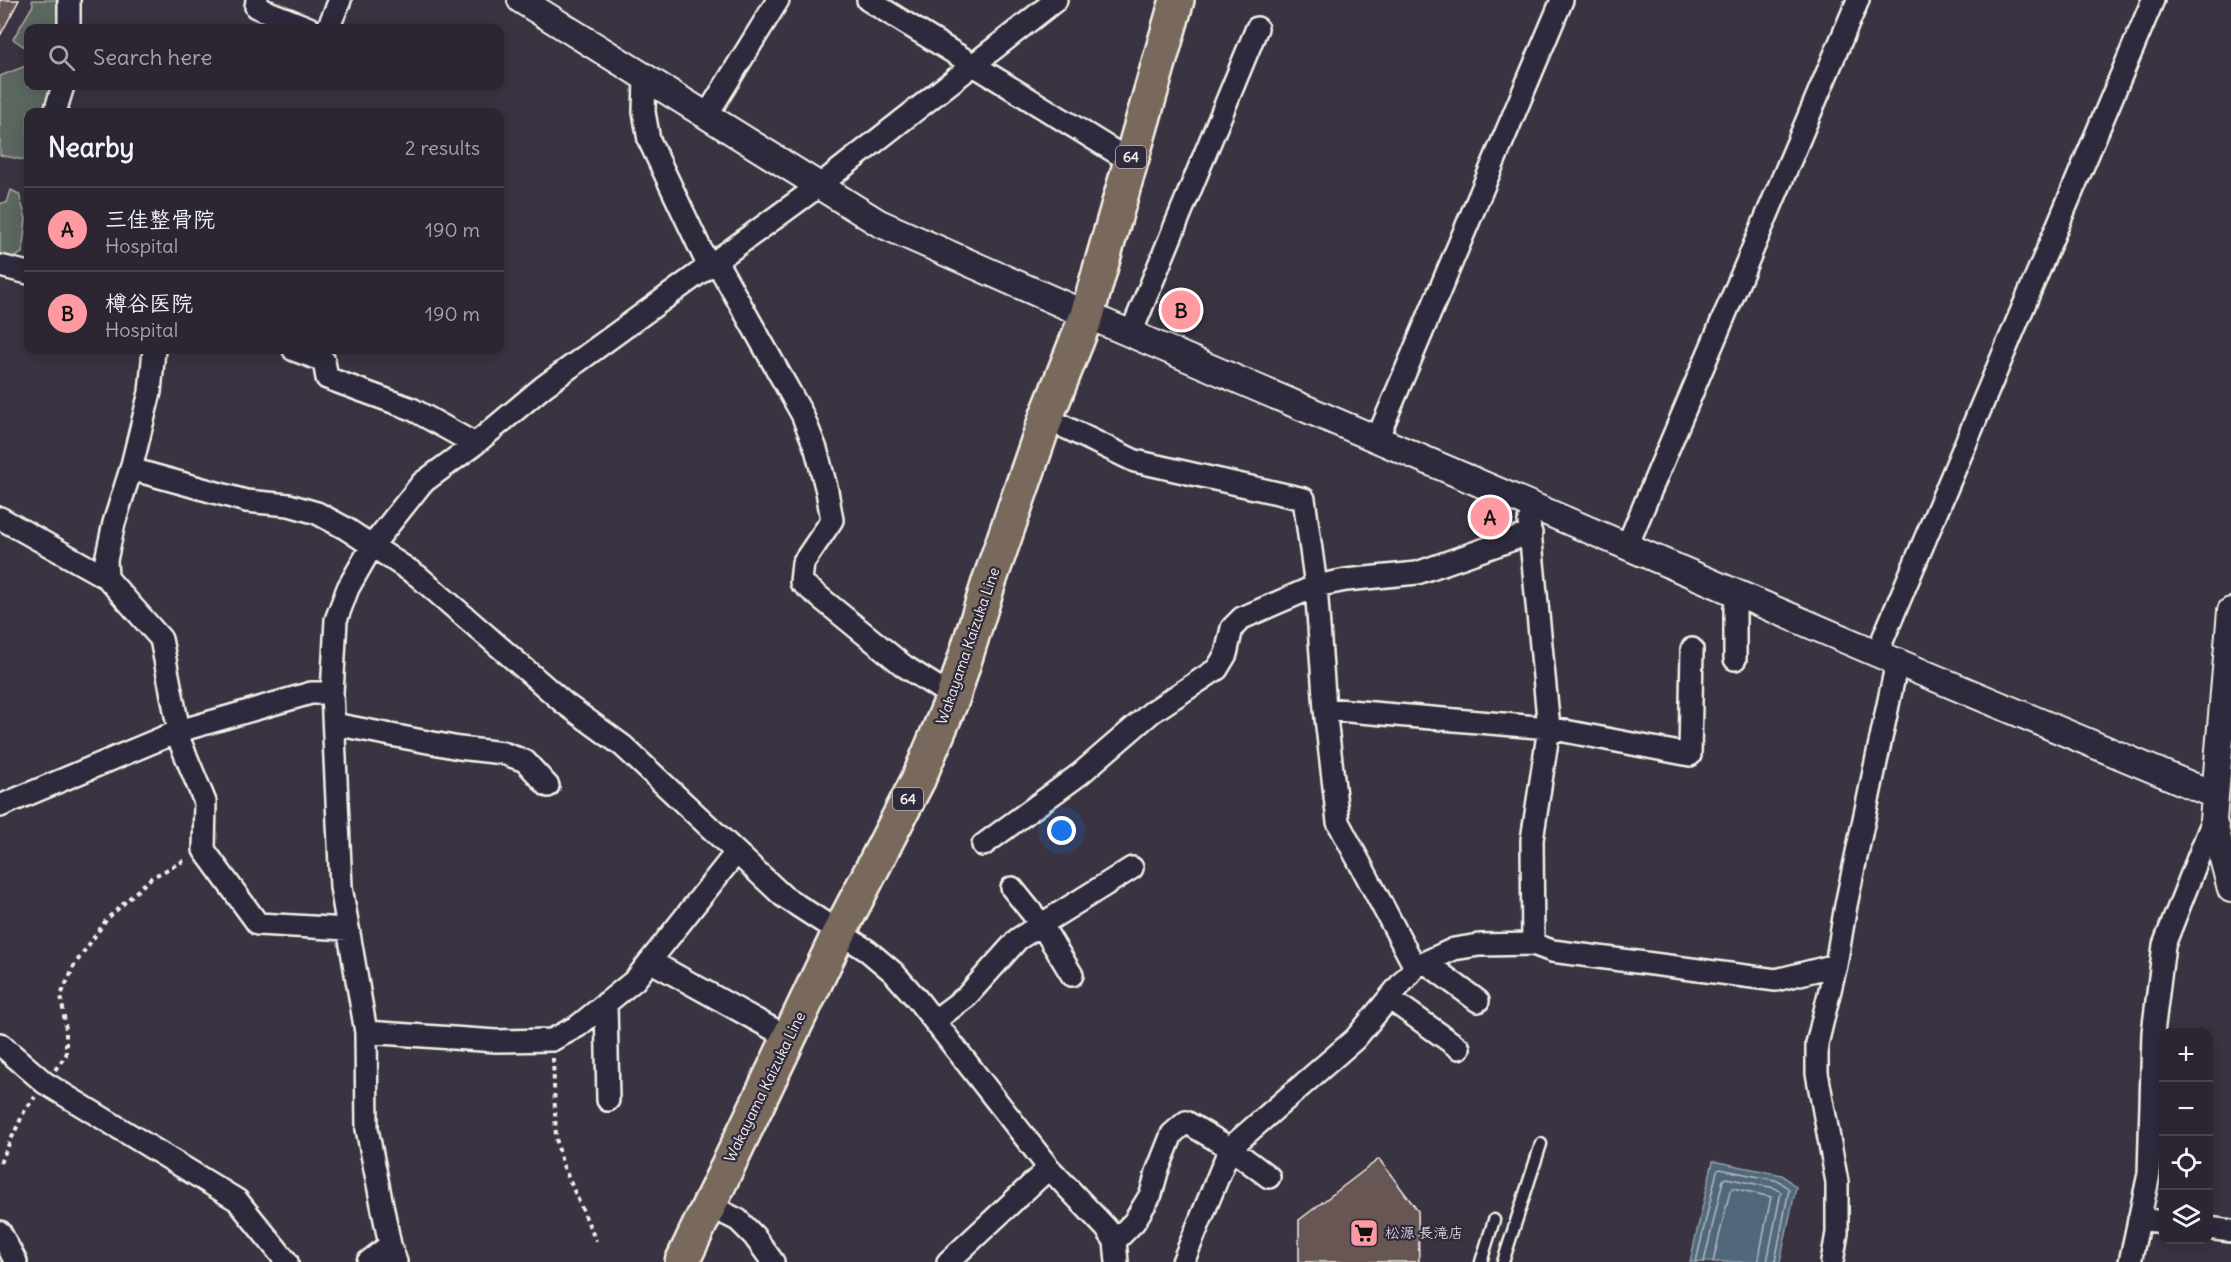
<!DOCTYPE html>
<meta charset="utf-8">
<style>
body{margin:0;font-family:Delius,"Klee One",sans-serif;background:#342e3a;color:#f1f3f6}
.controls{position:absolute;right:18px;bottom:18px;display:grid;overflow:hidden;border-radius:12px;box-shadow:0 3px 15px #0003}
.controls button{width:54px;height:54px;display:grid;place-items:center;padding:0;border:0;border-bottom:2px solid #48434d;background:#2c2632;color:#f1f3f6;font:30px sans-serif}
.you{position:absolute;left:1062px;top:831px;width:21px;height:21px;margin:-15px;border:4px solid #fff;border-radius:50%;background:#1a73e8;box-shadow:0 0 0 9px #1a73e833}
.badge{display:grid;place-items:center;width:39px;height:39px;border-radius:50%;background:#ff9aa2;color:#111;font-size:20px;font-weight:700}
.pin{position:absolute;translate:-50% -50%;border:3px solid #fff;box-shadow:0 2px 6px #0006}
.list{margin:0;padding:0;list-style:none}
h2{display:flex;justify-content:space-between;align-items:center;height:78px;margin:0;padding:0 24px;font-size:26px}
h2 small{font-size:20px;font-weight:400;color:#a6a5ac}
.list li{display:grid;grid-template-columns:39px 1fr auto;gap:18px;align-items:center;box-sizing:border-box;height:84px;padding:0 24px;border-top:2px solid #48434d}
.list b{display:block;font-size:22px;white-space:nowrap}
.list p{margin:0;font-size:20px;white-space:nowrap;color:#a6a5ac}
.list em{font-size:20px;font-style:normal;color:#a6a5ac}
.icon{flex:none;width:33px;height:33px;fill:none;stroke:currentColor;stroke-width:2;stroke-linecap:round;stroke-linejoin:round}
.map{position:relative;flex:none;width:2231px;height:1262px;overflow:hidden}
.search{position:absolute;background:#2c2632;box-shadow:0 3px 15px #0003;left:24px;top:24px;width:480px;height:66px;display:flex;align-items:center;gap:15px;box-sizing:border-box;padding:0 21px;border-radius:12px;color:#a6a5ac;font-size:22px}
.panel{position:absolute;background:#2c2632;box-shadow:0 3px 15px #0003;left:24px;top:108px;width:480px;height:246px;border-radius:12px}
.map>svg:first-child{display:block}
.green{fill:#5b685e;stroke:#a8aca3;stroke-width:1.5}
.water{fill:#51677c;stroke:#929ea7;stroke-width:1.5}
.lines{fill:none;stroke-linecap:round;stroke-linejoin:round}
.shore{stroke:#b3babd;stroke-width:1.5}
.building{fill:#675754;stroke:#f4f1e8;stroke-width:1.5}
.service-casing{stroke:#f4f1e8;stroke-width:15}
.minor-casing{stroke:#f4f1e8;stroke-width:26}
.tertiary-casing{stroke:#f4f1e8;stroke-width:30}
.primary-casing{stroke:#f4f1e8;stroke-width:38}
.path{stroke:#f4f1e8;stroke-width:4;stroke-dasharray:4.5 4.5;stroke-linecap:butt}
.service{stroke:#2f2a3d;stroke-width:10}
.minor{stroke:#2f2a3d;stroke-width:21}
.tertiary{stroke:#2f2a3d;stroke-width:26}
.primary{stroke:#78695c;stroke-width:33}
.labels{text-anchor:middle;stroke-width:4.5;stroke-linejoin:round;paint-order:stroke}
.shield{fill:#2f2a3d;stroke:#b9b5b5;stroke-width:1.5}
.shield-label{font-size:14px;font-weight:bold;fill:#f4f1e8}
.street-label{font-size:15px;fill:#f4f1e8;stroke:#2f2a3d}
.poi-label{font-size:15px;fill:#f4f1e8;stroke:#2f2a3d;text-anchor:start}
</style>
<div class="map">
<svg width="2231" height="1262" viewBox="0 0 2231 1262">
<rect width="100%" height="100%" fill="#3a3342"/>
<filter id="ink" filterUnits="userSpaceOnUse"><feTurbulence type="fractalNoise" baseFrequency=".0167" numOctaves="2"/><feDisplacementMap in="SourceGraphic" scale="12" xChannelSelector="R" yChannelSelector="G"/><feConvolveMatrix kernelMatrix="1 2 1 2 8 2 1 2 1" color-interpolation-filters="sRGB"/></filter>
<g filter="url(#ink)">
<path class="green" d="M32,0H56L60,17L58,28H28V61L26,48L13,39L33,5Z
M28,65V86H51L42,112H28V155L23,160L0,155V76Z
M11,190L19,194L26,219L22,253L14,258L0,255V203H7Z"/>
<path class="water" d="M1713,1161L1782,1175L1796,1187L1780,1262H1690Z"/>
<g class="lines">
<path class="shore" d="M1696,1262L1717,1171L1720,1169L1779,1181L1789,1189L1775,1262
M1704,1262L1723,1180L1726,1178L1775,1188L1781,1192L1767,1262
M1713,1262L1730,1191L1733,1188L1771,1197L1758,1262"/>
</g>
<path class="building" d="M0,0H19L0,36Z
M1379,1159L1418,1211L1419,1262H1299V1220Z"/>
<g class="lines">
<g class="service-casing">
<path id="service" d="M1481,1262L1494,1220
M1503,1262L1541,1144"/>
</g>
<g class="minor-casing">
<path id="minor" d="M69,0V28
M257,0L256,7L309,28
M868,0L1130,161
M328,28L340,0
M645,78L644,112L649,140L709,267
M55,112L63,86
M707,115L778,0
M716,261L802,414L816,449L827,491L832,520L803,563L801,582L904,666L953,697
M0,266L28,273
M1131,333L1257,28
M294,350L324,361L327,378L412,409L475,444
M1046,418L1135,461L1304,499L1316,586L1325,709L1338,822L1415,967
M1377,439L1562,0
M131,469L246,501L289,505L317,513L345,528L418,576L564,703L623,746L783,896L868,951L893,972L917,999L1049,1168L1106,1228L1115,1241L1117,1262
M0,518L107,578L161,639L179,731
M1529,521L1549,728L1532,840L1533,944
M1627,546L1858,0
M107,578L106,560L114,523L131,469L150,392L154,350
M1877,653L2153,0
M1735,659V607L1740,595
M1325,709L1549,728L1690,755L1692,649
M334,724L459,748L503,753L525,761L548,786
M176,732L205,802L204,850L258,924L348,929
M0,806L179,731L311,693H332
M983,845L1080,774L1152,712L1217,669L1226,654L1232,628L1242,618L1316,586L1346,580L1417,573L1531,533
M1012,888L1041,924L1072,975
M650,961L789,1038
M1425,962L1478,1001
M1389,998L1459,1048
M606,1003L608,1100
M934,1021L966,997L1018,939L1132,868
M366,1032L496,1041L552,1040L578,1026L635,980L735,854
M0,1044L45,1083L237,1200L287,1262
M708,1205L738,1220L754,1236L773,1262
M2139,1219L2164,1222
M2208,1228L2231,1231
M0,1232L16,1262
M1115,1241L1134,1222L1151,1194L1157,1172L1172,1134L1186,1122L1230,1148L1355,1039L1415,967L1454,949L1479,945L1533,944L1552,951L1776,980L1836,965
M368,1262L390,1245
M396,1262L390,1245L367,1129L366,1032L341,887L332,693L336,620L348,588L372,546L422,483L475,444L543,387L820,185L1056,0
M948,1262L1049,1168
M1183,1262L1230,1148L1269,1177
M1832,1262L1837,1233V1182L1817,1073V1044L1836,965L1846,905L1897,662
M2130,1262L2149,1174L2153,1033L2164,945L2213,820"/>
</g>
<g class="tertiary-casing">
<path id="tertiary" d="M521,0L879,223L1087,315L1897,662L2214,795
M2231,611L2213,820L2231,889"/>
</g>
<g class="primary-casing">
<path id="primary" d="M682,1262L839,933L918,780L953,697L989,582L1046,418L1087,315L1177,0"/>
</g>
<path class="path" d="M553,1058L556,1138L562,1163L596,1241
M55,1070L66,1055V1030L61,995L75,964L107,919L151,878L187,859
M0,1163L25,1110L35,1097"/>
<use href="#service" class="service"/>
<use href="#minor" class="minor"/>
<use href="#tertiary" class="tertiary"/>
<use href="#primary" class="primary"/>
</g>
</g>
<defs>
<g id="supermarket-square" transform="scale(1.5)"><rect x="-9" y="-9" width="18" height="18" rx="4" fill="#ff9aa2" stroke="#2f2a3d"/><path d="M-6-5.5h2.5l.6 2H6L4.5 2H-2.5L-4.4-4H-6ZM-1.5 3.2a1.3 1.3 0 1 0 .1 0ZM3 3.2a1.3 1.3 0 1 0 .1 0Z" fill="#111"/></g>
</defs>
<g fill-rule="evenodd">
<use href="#supermarket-square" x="1364" y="1233"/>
</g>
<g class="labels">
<g class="shield">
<rect x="1116" y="146" width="30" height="22" rx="4.5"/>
<rect x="893" y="788" width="30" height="22" rx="4.5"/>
</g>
<g class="shield-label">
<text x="1131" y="162">64</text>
<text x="908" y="804">64</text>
</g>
<g class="street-label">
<text transform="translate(968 646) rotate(-71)" y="5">Wakayama Kaizuka Line</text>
<text transform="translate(765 1087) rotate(-64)" y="5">Wakayama Kaizuka Line</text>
</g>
<g class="poi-label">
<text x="1385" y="1238">松源 長滝店</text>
</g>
</g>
</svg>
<div class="controls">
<button>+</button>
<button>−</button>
<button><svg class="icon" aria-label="locate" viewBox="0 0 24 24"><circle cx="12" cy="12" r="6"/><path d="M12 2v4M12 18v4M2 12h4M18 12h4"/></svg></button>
<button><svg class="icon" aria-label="layers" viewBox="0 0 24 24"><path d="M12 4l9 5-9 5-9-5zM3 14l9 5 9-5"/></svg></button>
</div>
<div class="you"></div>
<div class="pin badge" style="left:1490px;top:517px">A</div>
<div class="pin badge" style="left:1181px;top:310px">B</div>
<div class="search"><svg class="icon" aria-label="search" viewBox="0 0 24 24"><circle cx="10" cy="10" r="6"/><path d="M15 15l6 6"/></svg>Search here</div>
<section class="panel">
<h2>Nearby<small>2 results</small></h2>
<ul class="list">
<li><span class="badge">A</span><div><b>三佳整骨院</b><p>Hospital</p></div><em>190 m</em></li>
<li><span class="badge">B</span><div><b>樽谷医院</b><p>Hospital</p></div><em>190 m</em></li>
</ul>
</section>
</div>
